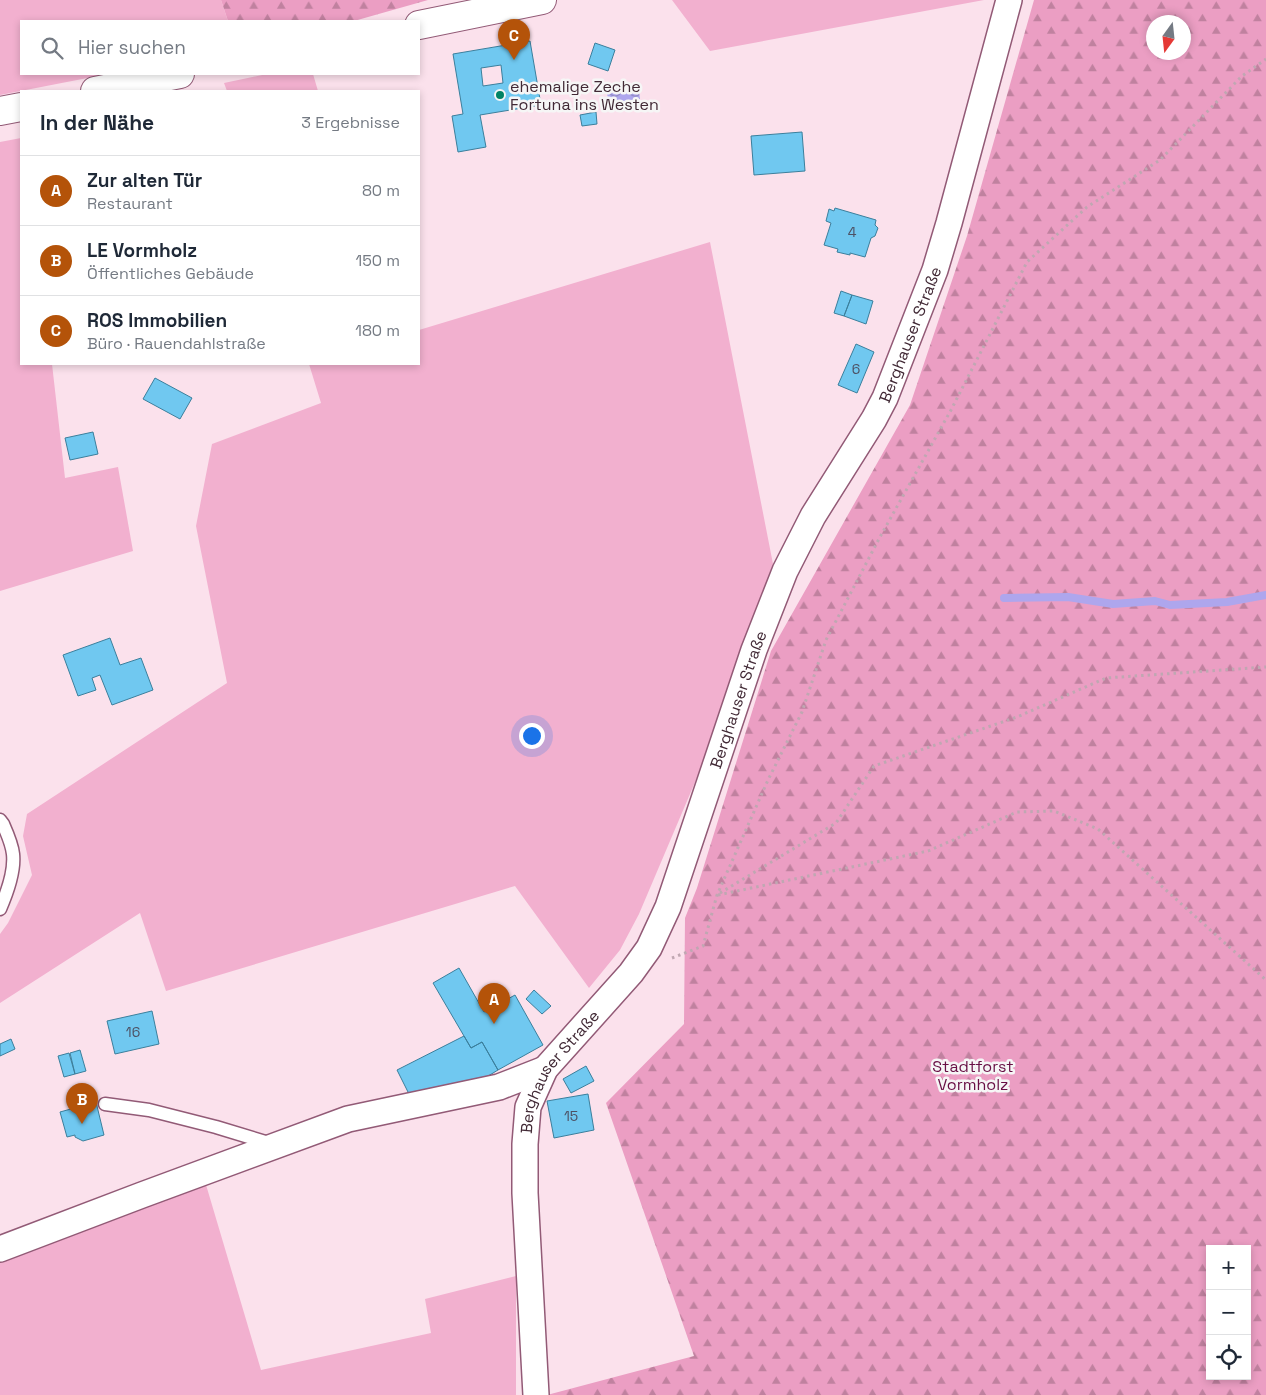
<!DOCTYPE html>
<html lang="de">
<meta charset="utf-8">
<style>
body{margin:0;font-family:"Space Grotesk",sans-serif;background:#f6f6f7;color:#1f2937}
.controls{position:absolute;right:15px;bottom:15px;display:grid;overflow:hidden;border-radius:0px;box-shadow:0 2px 8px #0003}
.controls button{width:45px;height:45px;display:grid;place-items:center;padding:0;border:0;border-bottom:1px solid #e0e1e3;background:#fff;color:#1f2937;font:25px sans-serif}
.compass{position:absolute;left:1146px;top:15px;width:45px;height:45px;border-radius:50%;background:#fff;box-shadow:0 2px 8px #0003;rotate:195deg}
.you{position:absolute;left:531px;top:735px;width:18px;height:18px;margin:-12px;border:4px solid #fff;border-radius:50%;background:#1a73e8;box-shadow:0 0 0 8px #1a73e833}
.badge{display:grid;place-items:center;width:32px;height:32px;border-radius:50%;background:#b45309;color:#fff;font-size:16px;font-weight:700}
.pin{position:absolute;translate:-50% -41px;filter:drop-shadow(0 1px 2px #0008)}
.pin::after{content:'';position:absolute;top:26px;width:18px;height:15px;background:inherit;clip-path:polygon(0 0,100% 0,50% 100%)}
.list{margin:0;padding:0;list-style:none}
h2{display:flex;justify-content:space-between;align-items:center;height:65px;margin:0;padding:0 20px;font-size:21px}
h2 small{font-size:16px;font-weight:400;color:#747a83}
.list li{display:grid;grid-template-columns:32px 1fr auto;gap:15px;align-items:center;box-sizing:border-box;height:70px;padding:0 20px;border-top:1px solid #e0e1e3}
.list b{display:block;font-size:19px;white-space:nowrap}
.list p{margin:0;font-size:16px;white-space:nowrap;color:#747a83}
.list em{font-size:16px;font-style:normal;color:#747a83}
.icon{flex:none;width:28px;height:28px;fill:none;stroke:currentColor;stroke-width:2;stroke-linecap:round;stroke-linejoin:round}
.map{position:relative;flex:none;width:1266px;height:1395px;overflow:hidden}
.search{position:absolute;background:#fff;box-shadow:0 2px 8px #0003;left:20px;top:20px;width:400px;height:55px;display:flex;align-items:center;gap:12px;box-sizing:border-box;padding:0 18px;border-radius:0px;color:#747a83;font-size:19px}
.panel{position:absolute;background:#fff;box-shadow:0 2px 8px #0003;left:20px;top:90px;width:400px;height:275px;border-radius:0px}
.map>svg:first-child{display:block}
.grass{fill:#f2b0cf}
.forest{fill:url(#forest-firs);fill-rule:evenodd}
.water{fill:url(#water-waves)}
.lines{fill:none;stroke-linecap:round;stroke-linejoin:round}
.stream{stroke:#aea6ed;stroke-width:8}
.building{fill:#70c8f0;stroke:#3b7f9c;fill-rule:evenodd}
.lane-casing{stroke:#925a76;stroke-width:15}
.street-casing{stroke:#925a76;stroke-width:28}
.secondary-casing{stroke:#925a76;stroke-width:30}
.path{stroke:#c0a7b2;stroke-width:3;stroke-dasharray:2.5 4;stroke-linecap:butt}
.lane{stroke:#fff;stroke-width:12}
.street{stroke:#fff;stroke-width:25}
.secondary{stroke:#fff;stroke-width:28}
.poi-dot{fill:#018365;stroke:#f6f6f6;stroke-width:2}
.labels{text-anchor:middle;stroke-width:5;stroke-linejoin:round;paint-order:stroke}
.number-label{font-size:14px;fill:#4d5164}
.poi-label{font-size:16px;fill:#412935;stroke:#f6f6f6;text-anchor:start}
.street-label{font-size:16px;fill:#412935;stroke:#f6f6f6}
.park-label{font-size:16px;fill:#680f45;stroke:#f6f6f6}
</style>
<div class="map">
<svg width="1266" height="1395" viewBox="0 0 1266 1395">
<defs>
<pattern id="forest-firs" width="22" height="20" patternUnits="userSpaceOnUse" patternTransform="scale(1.25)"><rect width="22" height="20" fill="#eb9ec3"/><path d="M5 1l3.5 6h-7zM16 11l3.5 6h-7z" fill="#c0819f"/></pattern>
<pattern id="water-waves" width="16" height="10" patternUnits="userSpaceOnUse" patternTransform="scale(1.25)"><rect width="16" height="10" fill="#aea6ed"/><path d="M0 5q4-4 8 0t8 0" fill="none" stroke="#8f87c1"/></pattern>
</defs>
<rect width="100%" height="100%" fill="#fbe1ec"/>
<path class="grass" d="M0,0H221L228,21H21V74H108L0,95Z
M672,0H984L710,51Z
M267,74H313L318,91H227L224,83Z
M21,138V364H52L65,478L118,467L133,551L0,591V142Z
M710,242L773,564L704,761L639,914L620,950L589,988L515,886L166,991L140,913L0,1003V934L8,923L32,875L23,836L27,814L227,683L196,526L212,444L321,403L309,364H419V330Z
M204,1178L261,1370L431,1333L425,1299L516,1276V1395H0V1259Z"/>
<path class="forest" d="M221,0H428L354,21H228Z
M1034,0H1266V1395H547L694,1356L606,1103L684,1024L685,918L697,888L771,651L910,405L967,236ZM1154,22H1184V52H1154ZM1210,1249H1247V1376H1210Z"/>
<path class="water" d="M638,83L640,99L609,104L606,88Z"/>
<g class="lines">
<path class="stream" d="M1004,598L1068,597L1113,604L1155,601L1170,605L1227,602L1266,595"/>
</g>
<path class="building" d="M530,41L541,105L480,115L486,147L458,152L452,116L463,114L453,54ZM501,65L503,83L483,86L481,68Z
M595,43L615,50L608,71L588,64Z
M596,112L597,124L582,126L580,115Z
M802,132L805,171L754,175L751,136Z
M835,208L876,220L875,225L878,228L875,236L871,238L865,257L850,253V255L837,252L838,249L824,245L831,223L826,221L829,209L834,211Z
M841,291L852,295L844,316L834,313Z
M852,295L873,301L866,324L844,316Z
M856,344L874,352L857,393L838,385Z
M155,378L192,398L180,419L143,399Z
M93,432L98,454L70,460L65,438Z
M110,638L120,665L141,658L153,690L112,705L100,675L92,678L96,690L78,696L63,655Z
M459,968L484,1012L515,995L543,1045L498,1070L482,1042L471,1048L433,983Z
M534,990L551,1006L542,1014L526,999Z
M152,1011L159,1044L115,1054L107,1021Z
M464,1036L471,1048L482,1042L498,1070L475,1084L411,1098L397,1070Z
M11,1039L15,1049L0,1056V1044Z
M80,1050L86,1071L75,1074L70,1053Z
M69,1053L75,1074L64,1077L58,1056Z
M586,1066L594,1081L571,1093L563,1079Z
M588,1094L594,1130L554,1138L547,1101Z
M96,1102L104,1135L83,1141L75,1137V1135L67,1137L60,1112Z"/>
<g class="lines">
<g class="lane-casing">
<path id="lane" d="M0,820L3,824C7,833 12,844 13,854C15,872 7,893 0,909
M105,1104L149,1110L216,1127L272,1144"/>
</g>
<g class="street-casing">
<g id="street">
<path d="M0,1249L142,1195L348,1119L499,1087L545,1069"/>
<path id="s1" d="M536,1395L525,1193V1144L528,1107L545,1069L631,973L649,948L668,907L754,650L785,571L813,516L874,419L885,398L935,270L949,223L1009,0"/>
</g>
</g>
<g class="secondary-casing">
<path id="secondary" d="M419,25L542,0
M95,91L180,74
M0,111L21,107"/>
</g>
<path class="path" d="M720,893L836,823L874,766L1017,717L1106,678L1266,667
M718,895L928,851L1017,812L1054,811L1098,829L1266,980
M672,958L703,946L717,895L768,780L802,712L826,640L880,537L951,410L1027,262L1087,207L1160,160L1242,76L1266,59"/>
<use href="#lane" class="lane"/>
<use href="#street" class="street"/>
<use href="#secondary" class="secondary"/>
</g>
<circle class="poi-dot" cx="500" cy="95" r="5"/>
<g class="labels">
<g class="number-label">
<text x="852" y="237">4</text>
<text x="856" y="374">6</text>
<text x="133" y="1037">16</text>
<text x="571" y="1121">15</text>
</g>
<g class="poi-label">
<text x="510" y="92">ehemalige Zeche<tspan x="510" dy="18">Fortuna ins Westen</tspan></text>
</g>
<g class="street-label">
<text dy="6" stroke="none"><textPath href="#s1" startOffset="1159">Berghauser Straße</textPath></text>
<text dy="6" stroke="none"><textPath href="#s1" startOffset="754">Berghauser Straße</textPath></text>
<text dy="6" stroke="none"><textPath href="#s1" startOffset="334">Berghauser Straße</textPath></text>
</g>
<g class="park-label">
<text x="973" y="1072">Stadtforst<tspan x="973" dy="18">Vormholz</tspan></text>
</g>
</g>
</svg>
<div class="controls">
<button>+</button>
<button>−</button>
<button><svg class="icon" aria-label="locate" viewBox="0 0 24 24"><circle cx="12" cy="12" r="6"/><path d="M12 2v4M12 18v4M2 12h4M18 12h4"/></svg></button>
</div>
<svg class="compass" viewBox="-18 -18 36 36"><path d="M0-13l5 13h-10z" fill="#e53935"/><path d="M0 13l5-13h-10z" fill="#747a83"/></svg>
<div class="you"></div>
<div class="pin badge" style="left:494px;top:1024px">A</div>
<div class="pin badge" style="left:82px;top:1124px">B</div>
<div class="pin badge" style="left:514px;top:60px">C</div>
<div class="search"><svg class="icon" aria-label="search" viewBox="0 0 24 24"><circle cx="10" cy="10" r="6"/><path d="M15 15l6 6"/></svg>Hier suchen</div>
<section class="panel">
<h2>In der Nähe<small>3 Ergebnisse</small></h2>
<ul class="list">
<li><span class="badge">A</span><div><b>Zur alten Tür</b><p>Restaurant</p></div><em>80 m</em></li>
<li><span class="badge">B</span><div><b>LE Vormholz</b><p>Öffentliches Gebäude</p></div><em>150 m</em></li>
<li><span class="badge">C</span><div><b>ROS Immobilien</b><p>Büro · Rauendahlstraße</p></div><em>180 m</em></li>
</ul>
</section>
</div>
